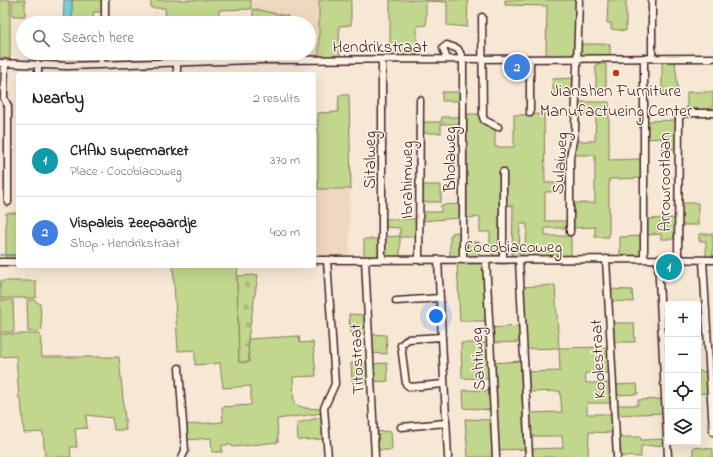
<!DOCTYPE html>
<meta charset="utf-8">
<style>
body{margin:0;font-family:"Indie Flower",sans-serif;background:#f2f2f2;color:#202124}
.controls{position:absolute;right:12px;bottom:12px;display:grid;overflow:hidden;border-radius:4px;box-shadow:0 4px 16px #0002}
.controls button{width:36px;height:36px;display:grid;place-items:center;padding:0;border:0;border-bottom:1px solid #e0e0e0;background:#fff;color:#202124;font:20px sans-serif}
.you{position:absolute;left:436px;top:316px;width:14px;height:14px;margin:-10px;border:3px solid #fff;border-radius:50%;background:#1a73e8;box-shadow:0 0 0 6px #1a73e833}
.badge{display:grid;place-items:center;width:26px;height:26px;border-radius:50%;background:#1a73e8;color:#fff;font-size:13px;font-weight:700}
.pin{position:absolute;translate:-50% -50%;border:2px solid #fff;box-shadow:0 1px 4px #0006}
.list{margin:0;padding:0;list-style:none}
h2{display:flex;justify-content:space-between;align-items:center;height:52px;margin:0;padding:0 16px;font-size:17px}
h2 small{font-size:13px;font-weight:400;color:#757577}
.list li{display:grid;grid-template-columns:26px 1fr auto;gap:12px;align-items:center;box-sizing:border-box;height:72px;padding:0 16px;border-top:1px solid #e0e0e0}
.list b{display:block;font-size:15px;white-space:nowrap}
.list p{margin:0;font-size:13px;white-space:nowrap;color:#757577}
.list em{font-size:13px;font-style:normal;color:#757577}
.icon{flex:none;width:22px;height:22px;fill:none;stroke:currentColor;stroke-width:2;stroke-linecap:round;stroke-linejoin:round}
.map{position:relative;flex:none;width:713px;height:457px;overflow:hidden}
.search{position:absolute;background:#fff;box-shadow:0 4px 16px #0002;left:16px;top:16px;width:300px;height:44px;display:flex;align-items:center;gap:10px;box-sizing:border-box;padding:0 14px;border-radius:22px;color:#757577;font-size:15px}
.panel{position:absolute;background:#fff;box-shadow:0 4px 16px #0002;left:16px;top:72px;width:300px;height:196px;border-radius:4px}
.map>svg:first-child{display:block}
.built{fill:#efd8c0}
.grass{fill:#c1d78d;stroke:#867b5c}
.forest{fill:url(#forest-firs);stroke:#867b5c}
.water{fill:#7cccd5;stroke:#688791}
.lines{fill:none;stroke-linecap:round;stroke-linejoin:round}
.stream{stroke:#688791;stroke-width:1.5}
.minor-casing{stroke:#4a1f2b;stroke-width:9}
.minor{stroke:#fcf5e5;stroke-width:6}
.poi-dot{fill:#c8321e;stroke:#fcf5e5;stroke-width:1.5}
.labels{text-anchor:middle;stroke-width:3;stroke-linejoin:round;paint-order:stroke}
.street-label{font-size:17px;fill:#4a1f2b;stroke:#fcf5e5}
.poi-label{font-size:17px;fill:#4a1f2b;stroke:#fcf5e5}
</style>
<div class="map">
<svg width="713" height="457" viewBox="0 0 713 457">
<defs>
<pattern id="forest-firs" width="22" height="20" patternUnits="userSpaceOnUse"><rect width="22" height="20" fill="#c1d78d"/><path d="M5 1l3.5 6h-7zM16 11l3.5 6h-7z" fill="#a7b87a"/></pattern>
</defs>
<rect width="100%" height="100%" fill="#f6e8d4"/>
<filter id="ink" filterUnits="userSpaceOnUse"><feTurbulence type="fractalNoise" baseFrequency=".025" numOctaves="2"/><feDisplacementMap in="SourceGraphic" scale="8" xChannelSelector="R" yChannelSelector="G"/><feConvolveMatrix kernelMatrix="1 2 1 2 8 2 1 2 1" color-interpolation-filters="sRGB"/></filter>
<g filter="url(#ink)">
<path class="built" d="M253,0H319V58H284L285,53H309V23H288V16L253,9Z
M314,118L318,119V188L350,189L349,257H314Z"/>
<path class="grass" d="M0,0H10V58H0Z
M12,0H25V16H12Z
M72,0H106L107,12H93L94,21L72,22Z
M151,0H251V9L219,10V23H195V20L166,21L165,8H151Z
M319,0H351V25L339,26L340,58H319Z
M390,0H468L467,27L447,25V2L426,1V25L417,26V57H390Z
M505,0H577L576,56H546L547,6L505,5Z
M608,0H626V31L611,29V23H607Z
M253,9L288,16V23H253Z
M580,44H610V56H583L580,54Z
M662,60H675L678,93H662Z
M596,64H606V88H596Z
M575,78V94H553V79Z
M442,92H461V101H442Z
M687,92H713V112L687,111Z
M339,95H349L351,189H318V113L338,112Z
M578,102H609V160L642,159V178L609,179V237H595V227L571,228V203H595V155H571L575,141H595L596,114H577Z
M465,114H483V120L495,127V147H514V115L544,114L545,183H568V191L545,192V221H568V228H545V236H571V257L521,258L527,234V224H520L519,258H512L513,206L505,205L503,256L497,258L490,252V232H480V217L464,218Z
M442,117H461V124H441V133H421V122H441Z
M677,120V149H662V138L646,139V121Z
M421,185H441V202H421Z
M679,203H698V225H680Z
M461,204L460,218L420,221V212H441V205Z
M6,213H18V259H6Z
M385,219H418V237H400V258L385,256V237L400,236V228L385,227Z
M458,232L460,235V257L450,256V236H452V233Z
M699,234H713V258L706,257V241H699Z
M642,236L641,256L620,257V237Z
M364,239H381L378,257L364,258Z
M464,242H479V258L466,257Z
M457,262H482L485,265L487,321H460Z
M173,266H238L237,276L239,362H249L248,339L299,336L300,343L313,342L316,376L293,377L294,404L305,408L322,409L323,413L277,419L278,442L233,447L232,445H222V452H212L211,438L186,440L185,425L223,422L222,407L251,405V386L223,388L220,363L195,365V350L178,351Z
M0,281H36V298H0Z
M555,285L559,348L609,347L610,373H585L586,383H611L612,403H587V414H612L613,433L589,432L588,457H530V449L563,448L562,436H529L528,413L562,412L560,391L526,392V372L560,371L559,348L525,349L521,287Z
M608,289L632,290L633,302L609,301Z
M0,300H13L14,332H0Z
M27,300H34L40,304L42,329L40,331L28,332Z
M349,314L366,315L367,334L350,333Z
M610,323H634L635,342H611Z
M520,326L521,342L491,343L490,328Z
M0,334H40L42,357H119L126,430H114L112,418L86,415L87,428L75,429L77,447H70L71,457H45L43,432L24,433L21,399H19L16,356L0,357Z
M370,334L386,335L387,354L371,353Z
M461,343H489L491,379L462,378Z
M522,361L527,449L497,450L492,363Z
M351,363H368L369,382H352Z
M387,363L388,381L372,382L371,364Z
M698,371L709,372L710,394L698,393Z
M637,384L638,394L614,395V385Z
M463,390L492,391V410L464,408Z
M663,399L664,413L616,415L615,405H638V400Z
M323,417L325,439L298,440L297,423Z
M465,419L493,420L494,457H468Z
M391,431L392,450H376L375,432Z
M617,437H640L641,440L665,439V445L641,446V457L618,456Z
M693,447L713,449V457H693Z"/>
<path class="forest" d="M677,218V239H661V234L645,235V219Z
M258,275L248,339L249,362H239L237,276Z"/>
<path class="water" d="M64,0H72V22H63Z"/>
<g class="lines">
<path class="stream" d="M0,255H18
M521,372L525,457
M528,372L532,457"/>
<g class="minor-casing">
<path id="minor" d="M105,0V23
M482,17L483,117L484,120L498,127
M100,53L101,65
M644,58V259
M652,58V0
M447,59L443,48L447,45L458,49L463,59V260
M382,60V260
M0,63L67,66L253,60L713,58
M5,63L4,98L8,106V202
M177,63V74
M38,64V74
M530,113V59
M570,232V157L575,130L579,0
M606,259L617,457
M658,259L668,457
M678,259L679,117L684,113H713
M314,260L658,259L713,260
M327,260L335,384L324,408L328,457
M365,260L375,457
M419,260L420,100
M438,260L448,457
M486,260L496,457
M503,260V172
M519,260L529,457
M703,260L713,432
M0,262H18
M396,301L440,298
M442,337L408,339L401,345L406,384L410,387L444,384
M179,368L185,451L182,457
M401,427L446,423"/>
</g>
<use href="#minor" class="minor"/>
</g>
</g>
<circle class="poi-dot" cx="616" cy="73" r="4"/>
<g class="labels">
<g class="street-label">
<text x="380" y="52">Hendrikstraat</text>
<text transform="translate(449 159) rotate(-90)" y="6">Bholaweg</text>
<text transform="translate(369 160) rotate(-90)" y="6">Sitalweg</text>
<text transform="translate(559 163) rotate(-86)" y="6">Sulaiweg</text>
<text transform="translate(406 180) rotate(-90)" y="6">Ibrahimweg</text>
<text transform="translate(664 182) rotate(-90)" y="6">Arrowrootlaan</text>
<text x="513" y="252">Cocobiacoweg</text>
<text transform="translate(356 359) rotate(-93)" y="6">Titostraat</text>
<text transform="translate(477 359) rotate(-93)" y="6">Sahtiweg</text>
<text transform="translate(597 359) rotate(-93)" y="6">Koolestraat</text>
</g>
<g class="poi-label">
<text x="616" y="96">Jianshen Furniture<tspan x="616" dy="20">Manufactueing Center</tspan></text>
</g>
</g>
</svg>
<div class="controls">
<button>+</button>
<button>−</button>
<button><svg class="icon" aria-label="locate" viewBox="0 0 24 24"><circle cx="12" cy="12" r="6"/><path d="M12 2v4M12 18v4M2 12h4M18 12h4"/></svg></button>
<button><svg class="icon" aria-label="layers" viewBox="0 0 24 24"><path d="M12 4l9 5-9 5-9-5zM3 14l9 5 9-5"/></svg></button>
</div>
<div class="you"></div>
<div class="pin badge" style="left:669px;top:267px;background:#0f9aa8">1</div>
<div class="pin badge" style="left:517px;top:67px;background:#3f7fe0">2</div>
<div class="search"><svg class="icon" aria-label="search" viewBox="0 0 24 24"><circle cx="10" cy="10" r="6"/><path d="M15 15l6 6"/></svg>Search here</div>
<section class="panel">
<h2>Nearby<small>2 results</small></h2>
<ul class="list">
<li><span class="badge" style="background:#0f9aa8">1</span><div><b>CHAN supermarket</b><p>Place · Cocobiacoweg</p></div><em>370 m</em></li>
<li><span class="badge" style="background:#3f7fe0">2</span><div><b>Vispaleis Zeepaardje</b><p>Shop · Hendrikstraat</p></div><em>400 m</em></li>
</ul>
</section>
</div>
